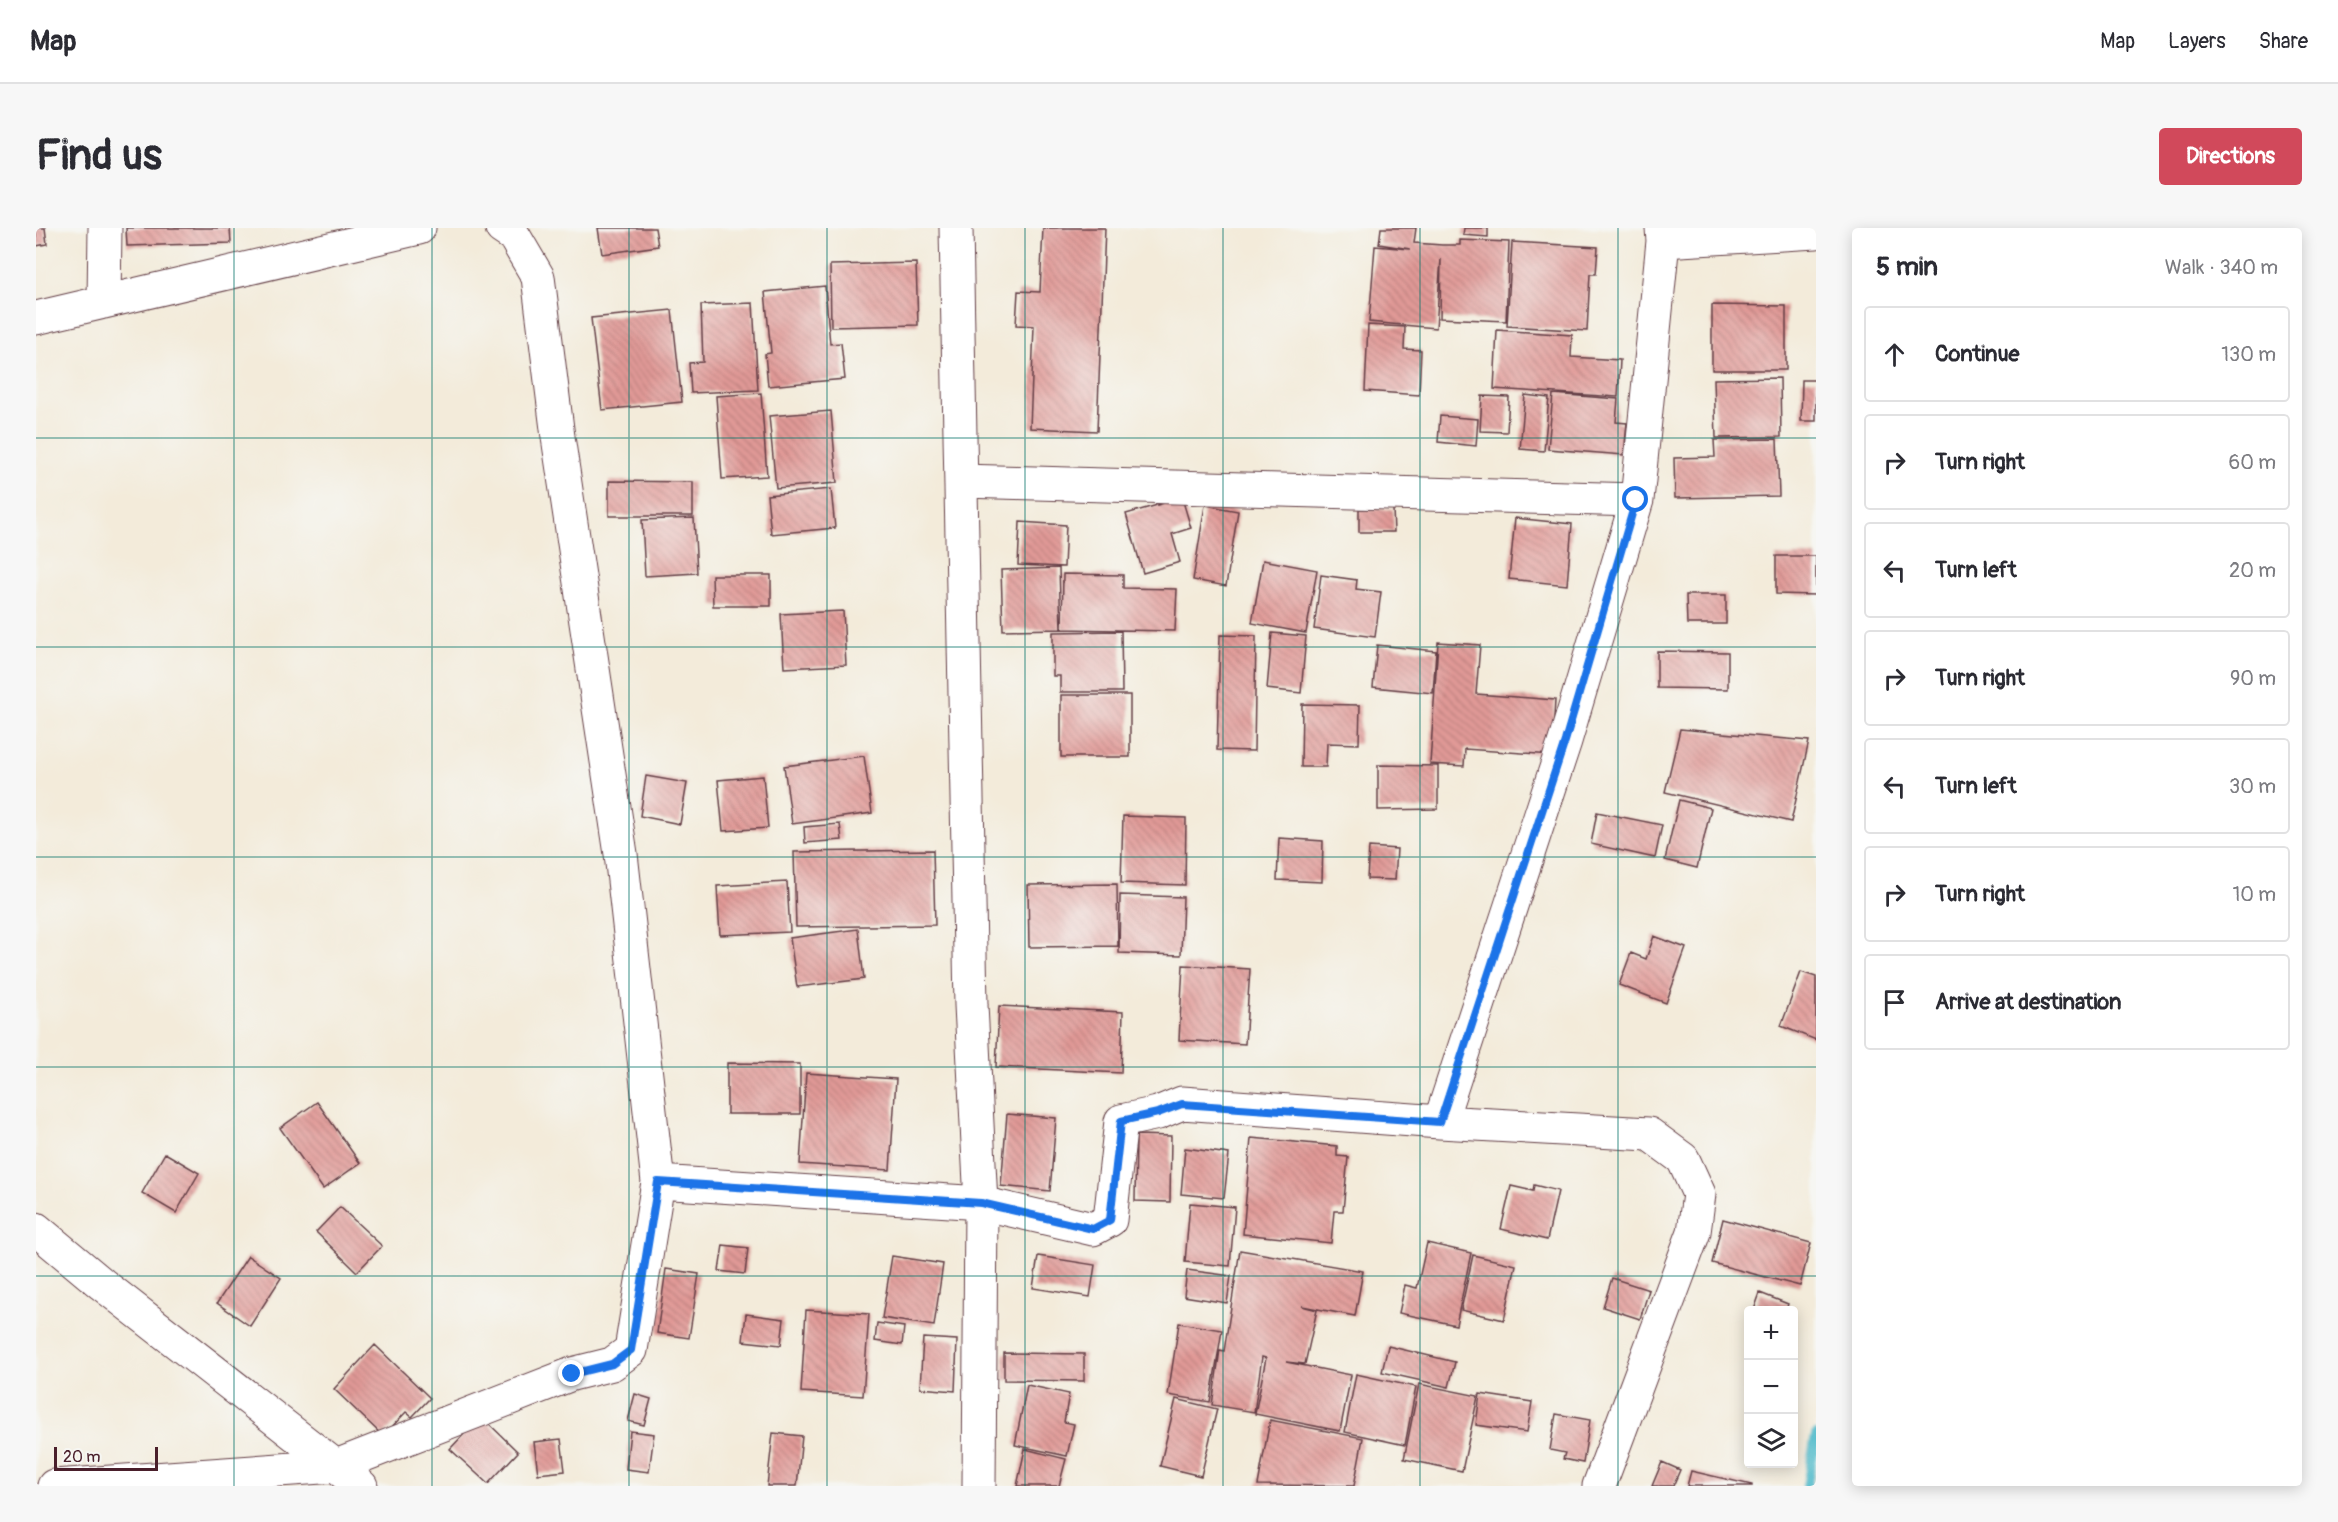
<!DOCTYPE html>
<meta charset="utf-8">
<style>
body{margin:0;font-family:Pangolin,sans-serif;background:#f7f7f7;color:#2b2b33}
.controls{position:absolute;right:18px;bottom:18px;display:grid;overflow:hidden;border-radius:6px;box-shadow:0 3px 15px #0003}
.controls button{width:54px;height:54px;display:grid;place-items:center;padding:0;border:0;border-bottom:2px solid #e1e1e2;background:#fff;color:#2b2b33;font:30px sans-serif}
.scale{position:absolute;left:18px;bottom:15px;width:104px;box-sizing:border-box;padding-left:6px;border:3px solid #4a1f2b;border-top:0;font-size:16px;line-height:21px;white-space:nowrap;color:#4a1f2b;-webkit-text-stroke:4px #f6f6f2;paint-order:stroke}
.stop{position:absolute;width:18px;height:18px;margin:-14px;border:4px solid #1a73e8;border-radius:50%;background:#fff}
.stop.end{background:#1a73e8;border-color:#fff;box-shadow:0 2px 6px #0008}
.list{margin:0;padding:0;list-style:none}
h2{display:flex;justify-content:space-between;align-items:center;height:78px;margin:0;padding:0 24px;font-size:26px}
h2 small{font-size:20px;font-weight:400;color:#7c7c81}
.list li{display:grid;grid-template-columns:39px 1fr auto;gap:18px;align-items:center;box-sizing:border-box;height:96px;margin:0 12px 12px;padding:0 12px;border:2px solid #e1e1e2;border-radius:6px}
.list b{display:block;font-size:22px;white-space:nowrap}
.list em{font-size:20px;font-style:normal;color:#7c7c81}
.icon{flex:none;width:33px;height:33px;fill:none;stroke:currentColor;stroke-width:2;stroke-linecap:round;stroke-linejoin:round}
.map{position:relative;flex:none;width:1780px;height:1258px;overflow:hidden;border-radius:6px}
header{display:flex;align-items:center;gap:36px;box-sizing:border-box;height:84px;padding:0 30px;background:#fff;border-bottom:2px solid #e1e1e2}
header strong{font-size:28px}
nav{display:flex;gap:33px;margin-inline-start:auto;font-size:21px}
.intro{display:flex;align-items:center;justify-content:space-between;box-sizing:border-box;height:144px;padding:0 36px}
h1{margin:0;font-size:42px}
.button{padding:15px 27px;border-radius:6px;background:#d1495b;color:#fff;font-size:21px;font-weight:700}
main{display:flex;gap:36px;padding:0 36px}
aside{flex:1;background:#fff;border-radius:6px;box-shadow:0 3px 15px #0003}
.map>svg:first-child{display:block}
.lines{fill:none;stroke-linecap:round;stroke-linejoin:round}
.stream{stroke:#4ebaca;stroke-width:10}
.building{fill:url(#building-back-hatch)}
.minor-casing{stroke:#633e45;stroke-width:35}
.minor{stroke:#fff;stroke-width:33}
.route{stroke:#1a73e8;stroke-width:8}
.grid{fill:none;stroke:#0f766e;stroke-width:1.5;stroke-opacity:0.55}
</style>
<header>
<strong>Map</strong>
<nav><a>Map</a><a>Layers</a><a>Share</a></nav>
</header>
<div class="intro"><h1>Find us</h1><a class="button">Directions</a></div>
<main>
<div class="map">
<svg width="1780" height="1258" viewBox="0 0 1780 1258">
<defs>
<pattern id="building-back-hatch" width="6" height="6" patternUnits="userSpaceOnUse" patternTransform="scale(1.5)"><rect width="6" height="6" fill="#e19a97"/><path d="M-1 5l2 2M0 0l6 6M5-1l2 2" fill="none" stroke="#b87d7b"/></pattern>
</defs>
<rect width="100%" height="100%" fill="#f6f6f2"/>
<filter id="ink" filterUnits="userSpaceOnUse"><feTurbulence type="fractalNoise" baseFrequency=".0167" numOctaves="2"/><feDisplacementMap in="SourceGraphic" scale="12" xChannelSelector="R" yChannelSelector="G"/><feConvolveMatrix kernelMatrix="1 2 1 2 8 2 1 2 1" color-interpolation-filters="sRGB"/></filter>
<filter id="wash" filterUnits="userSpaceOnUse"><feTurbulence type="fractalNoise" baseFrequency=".008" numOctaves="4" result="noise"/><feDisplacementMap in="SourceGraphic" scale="24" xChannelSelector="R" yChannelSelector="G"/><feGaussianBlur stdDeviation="1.35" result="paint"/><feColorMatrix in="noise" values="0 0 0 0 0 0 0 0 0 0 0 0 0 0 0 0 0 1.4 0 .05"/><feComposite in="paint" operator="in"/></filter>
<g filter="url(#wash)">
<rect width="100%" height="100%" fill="#f3ebda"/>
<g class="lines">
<path class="stream" d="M1771,1258L1780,1207"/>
</g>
<g id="blocks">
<path class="building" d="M0,0H9L11,16L0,18Z
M90,0H194L195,15L91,18Z
M562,0H619L622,18L566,26Z
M1007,0H1069L1061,203L994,200L998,98L980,97L982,63L1004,64Z
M1345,0H1380L1378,15L1406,17H1424V12L1473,14L1470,93L1404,90L1405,31L1400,100L1333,94L1339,18L1374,21L1343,16Z
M1428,0H1452V9L1427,7Z
M1476,14L1562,19L1560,46H1554L1551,103L1471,98Z
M880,35L882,97L795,99L794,37Z
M789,58L794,116L805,115L809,151L732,158L729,126L735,125L729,64Z
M717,75L722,162L655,165L653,135L667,134L665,77Z
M1676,77L1750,78V142H1676Z
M636,82L646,174L566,182L555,90Z
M1332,97L1369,99L1368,121L1385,122L1383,167L1329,163Z
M1461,102L1536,107L1535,129L1584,132L1582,169L1458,161Z
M1744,150L1745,209L1680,210L1678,151Z
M1766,152H1780V193H1765Z
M725,165L731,248L686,251L680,168Z
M1517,166L1582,171L1580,194L1591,195L1588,227L1512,221Z
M1489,167L1513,170L1508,223L1484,221Z
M1446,168L1473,169L1471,204L1444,203Z
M795,183L801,255L740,260L733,188Z
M1404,188L1442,191L1440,218L1402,214Z
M1741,211L1743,268L1639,270L1638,230L1679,229L1678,212Z
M573,253L657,254V288H573Z
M795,261L799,300L735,306L731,267Z
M1146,270L1155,300L1136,306L1144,334L1107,345L1090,286Z
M1169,277L1202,283L1190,358L1157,352Z
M1323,281H1357L1358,304H1323Z
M658,290L661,345L609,348L606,292Z
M1479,290L1536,296L1531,357L1473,351Z
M984,294L1030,297L1028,339L982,337Z
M1740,328H1780V367L1740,366Z
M1227,332L1281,342L1270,405L1216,395Z
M1023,340L1025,401L967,402L965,342Z
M1027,346L1087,347V360L1141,361L1139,403L1026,401Z
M676,347H735V378H677Z
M1285,347L1321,352L1320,361L1345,364L1339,409L1278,401Z
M1650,367H1690V396H1651Z
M807,383L810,437L748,440L745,386Z
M1085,403L1086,464H1024V448H1017V404Z
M1236,405L1270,408L1265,465L1231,461Z
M1184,407L1220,408L1218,523L1181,522Z
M1402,414L1444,417L1440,466L1519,472L1516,527L1429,521L1428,538L1394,536Z
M1341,417L1400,423L1397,465L1337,459Z
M1621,423L1692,424V461L1621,460Z
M1025,467H1094V529H1025Z
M1266,476L1324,477L1323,516L1291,515L1290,539H1265Z
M1644,501L1773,513L1755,594L1629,564Z
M828,528L836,585L756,596L748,538Z
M1342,537L1402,538V581L1342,582Z
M610,548L651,555L644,596L604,588Z
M727,548L732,600L687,603L682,552Z
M1643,572L1675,580L1661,640L1629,632Z
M1561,584L1626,597L1619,630L1555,616Z
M1087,588L1150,590L1149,657L1085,655Z
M804,596L806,612L769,615L768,599Z
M1243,610L1287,613L1286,654L1241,652Z
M1333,619L1361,621L1359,652L1331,651Z
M897,622L899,697L760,699L758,624Z
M751,654L754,704L684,707L681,658Z
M1081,656L1082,718L993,719L992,657Z
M1084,667L1147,669L1145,727L1083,725Z
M822,701L828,751L761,759L754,710Z
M1618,708L1650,720L1630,775L1583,757L1595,725L1610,731Z
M1147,737L1214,741L1209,816L1143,812Z
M1765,744L1780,749V812L1745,798Z
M963,778L1087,784L1085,845L960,839Z
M691,835L764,836V886H691Z
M770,845L860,851L854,942L764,936Z
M281,874L324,935L287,961L244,900Z
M971,886L1020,890L1014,963L965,958Z
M1100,907L1135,908L1134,974L1099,973Z
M1215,910L1301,918V928L1312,929L1307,983H1298L1295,1015L1207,1006Z
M1149,920L1193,926L1188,970L1145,966Z
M129,925L163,945L140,985L106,965Z
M1498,957L1522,963L1511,1012L1465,1001L1475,958L1497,963Z
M1154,975L1199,979L1194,1038L1149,1034Z
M304,979L346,1018L321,1044L280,1004Z
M1687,991L1775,1015L1764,1058L1676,1035Z
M1391,1015L1435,1025L1420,1097L1363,1085L1369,1057L1381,1060Z
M687,1017L712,1020L709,1046L683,1043Z
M1204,1022L1327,1043L1319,1088L1266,1078L1281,1082L1269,1136L1250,1134L1315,1147L1304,1203L1219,1186L1230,1130L1226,1129L1218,1184L1176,1177L1184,1122L1188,1123Z
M1437,1027L1480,1037L1468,1092L1425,1082Z
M212,1028L245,1050L214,1098L181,1075Z
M856,1028L907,1036L898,1098L846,1090Z
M1002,1028L1059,1037L1054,1069L997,1060Z
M630,1041L663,1046L653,1110L621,1105Z
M1151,1042L1195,1048L1191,1075L1148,1068Z
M1576,1050L1613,1062L1604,1091L1567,1079Z
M1724,1065L1752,1076L1750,1082H1718Z
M770,1082L833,1086L827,1168L765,1164Z
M710,1086L748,1091L745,1117L707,1113Z
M841,1095L868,1099L866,1117L839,1113Z
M1143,1095L1186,1102L1174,1174L1132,1167Z
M887,1110L921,1112L919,1163L884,1160Z
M339,1117L394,1170L376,1189L370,1184L347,1208L298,1161Z
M1352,1118L1419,1134L1413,1159L1346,1144Z
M968,1125L1048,1126V1153L968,1152Z
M1320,1146L1380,1159L1369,1217L1309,1204Z
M1383,1156L1442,1168L1426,1243L1368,1231Z
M991,1157L1033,1166L1028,1194L1038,1196L1031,1228L979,1217Z
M599,1166L615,1171L608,1197L592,1193Z
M1444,1166L1496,1174L1491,1204L1440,1197Z
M1140,1171L1181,1181L1165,1248L1124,1238Z
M1520,1186L1554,1192L1547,1235L1527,1231L1529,1225L1514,1222Z
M445,1188L482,1224L452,1256L414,1221Z
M1234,1192L1327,1210L1318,1258L1222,1257Z
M594,1203L618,1206L613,1244L590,1241Z
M737,1205L766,1208L761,1258H731Z
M525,1211L529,1243L502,1246L498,1214Z
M989,1221L1030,1231L1023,1258H981Z
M1626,1234L1644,1242L1637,1258H1616Z
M1655,1243L1716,1257V1258H1651Z"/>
</g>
</g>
<g filter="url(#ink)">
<use href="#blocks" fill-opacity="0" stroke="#633e45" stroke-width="1.5"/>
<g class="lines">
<g class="minor-casing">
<path id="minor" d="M920,0L935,777L945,975L943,1258
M1627,13L1780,4
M68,74L69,0
M0,90L383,0
M925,253L1601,272
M1404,894L1529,513L1601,272L1627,13L1626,0
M622,954L945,975L1057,1001L1074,992L1085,893L1122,885L1146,875L1404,894L1613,906L1647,931L1663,966L1658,1004L1563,1258
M0,1001L66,1056L325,1258
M18,1258L300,1238L536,1146L576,1136L595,1122L622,954L585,626L522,209L502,49L478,8L466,0"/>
</g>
<use href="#minor" class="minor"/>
</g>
</g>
<g class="lines" filter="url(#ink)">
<path class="route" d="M536,1146L576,1136L595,1122L622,954L945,975L1057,1001L1074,992L1085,893L1122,885L1146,876L1404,894L1529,513L1600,272"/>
</g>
<path class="grid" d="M198,0V1258M396,0V1258M593,0V1258M791,0V1258M989,0V1258M1187,0V1258M1384,0V1258M1582,0V1258M0,210H1780M0,419H1780M0,629H1780M0,839H1780M0,1048H1780"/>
</svg>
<div class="controls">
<button>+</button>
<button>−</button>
<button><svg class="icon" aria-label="layers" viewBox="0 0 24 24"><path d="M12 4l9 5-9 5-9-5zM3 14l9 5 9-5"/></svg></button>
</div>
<div class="scale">20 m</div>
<div class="stop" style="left:1600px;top:272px"></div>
<div class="stop end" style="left:536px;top:1146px"></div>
</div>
<aside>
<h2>5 min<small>Walk · 340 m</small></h2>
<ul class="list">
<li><svg class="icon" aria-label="ahead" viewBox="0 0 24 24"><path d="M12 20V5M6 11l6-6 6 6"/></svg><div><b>Continue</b></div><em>130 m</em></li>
<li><svg class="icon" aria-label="right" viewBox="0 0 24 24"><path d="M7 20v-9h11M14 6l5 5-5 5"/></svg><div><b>Turn right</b></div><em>60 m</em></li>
<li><svg class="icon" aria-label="left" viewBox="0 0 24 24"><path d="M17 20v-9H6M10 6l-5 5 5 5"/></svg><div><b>Turn left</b></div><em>20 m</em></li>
<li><svg class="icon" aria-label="right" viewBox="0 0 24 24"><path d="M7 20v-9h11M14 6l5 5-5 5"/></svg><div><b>Turn right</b></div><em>90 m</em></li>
<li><svg class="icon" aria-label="left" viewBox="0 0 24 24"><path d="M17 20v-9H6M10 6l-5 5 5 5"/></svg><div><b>Turn left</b></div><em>30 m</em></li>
<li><svg class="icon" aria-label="right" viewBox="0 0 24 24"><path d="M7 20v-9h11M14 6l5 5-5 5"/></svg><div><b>Turn right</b></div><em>10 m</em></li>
<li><svg class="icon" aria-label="arrive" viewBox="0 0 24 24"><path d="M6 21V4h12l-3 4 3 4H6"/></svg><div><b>Arrive at destination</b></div></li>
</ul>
</aside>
</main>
